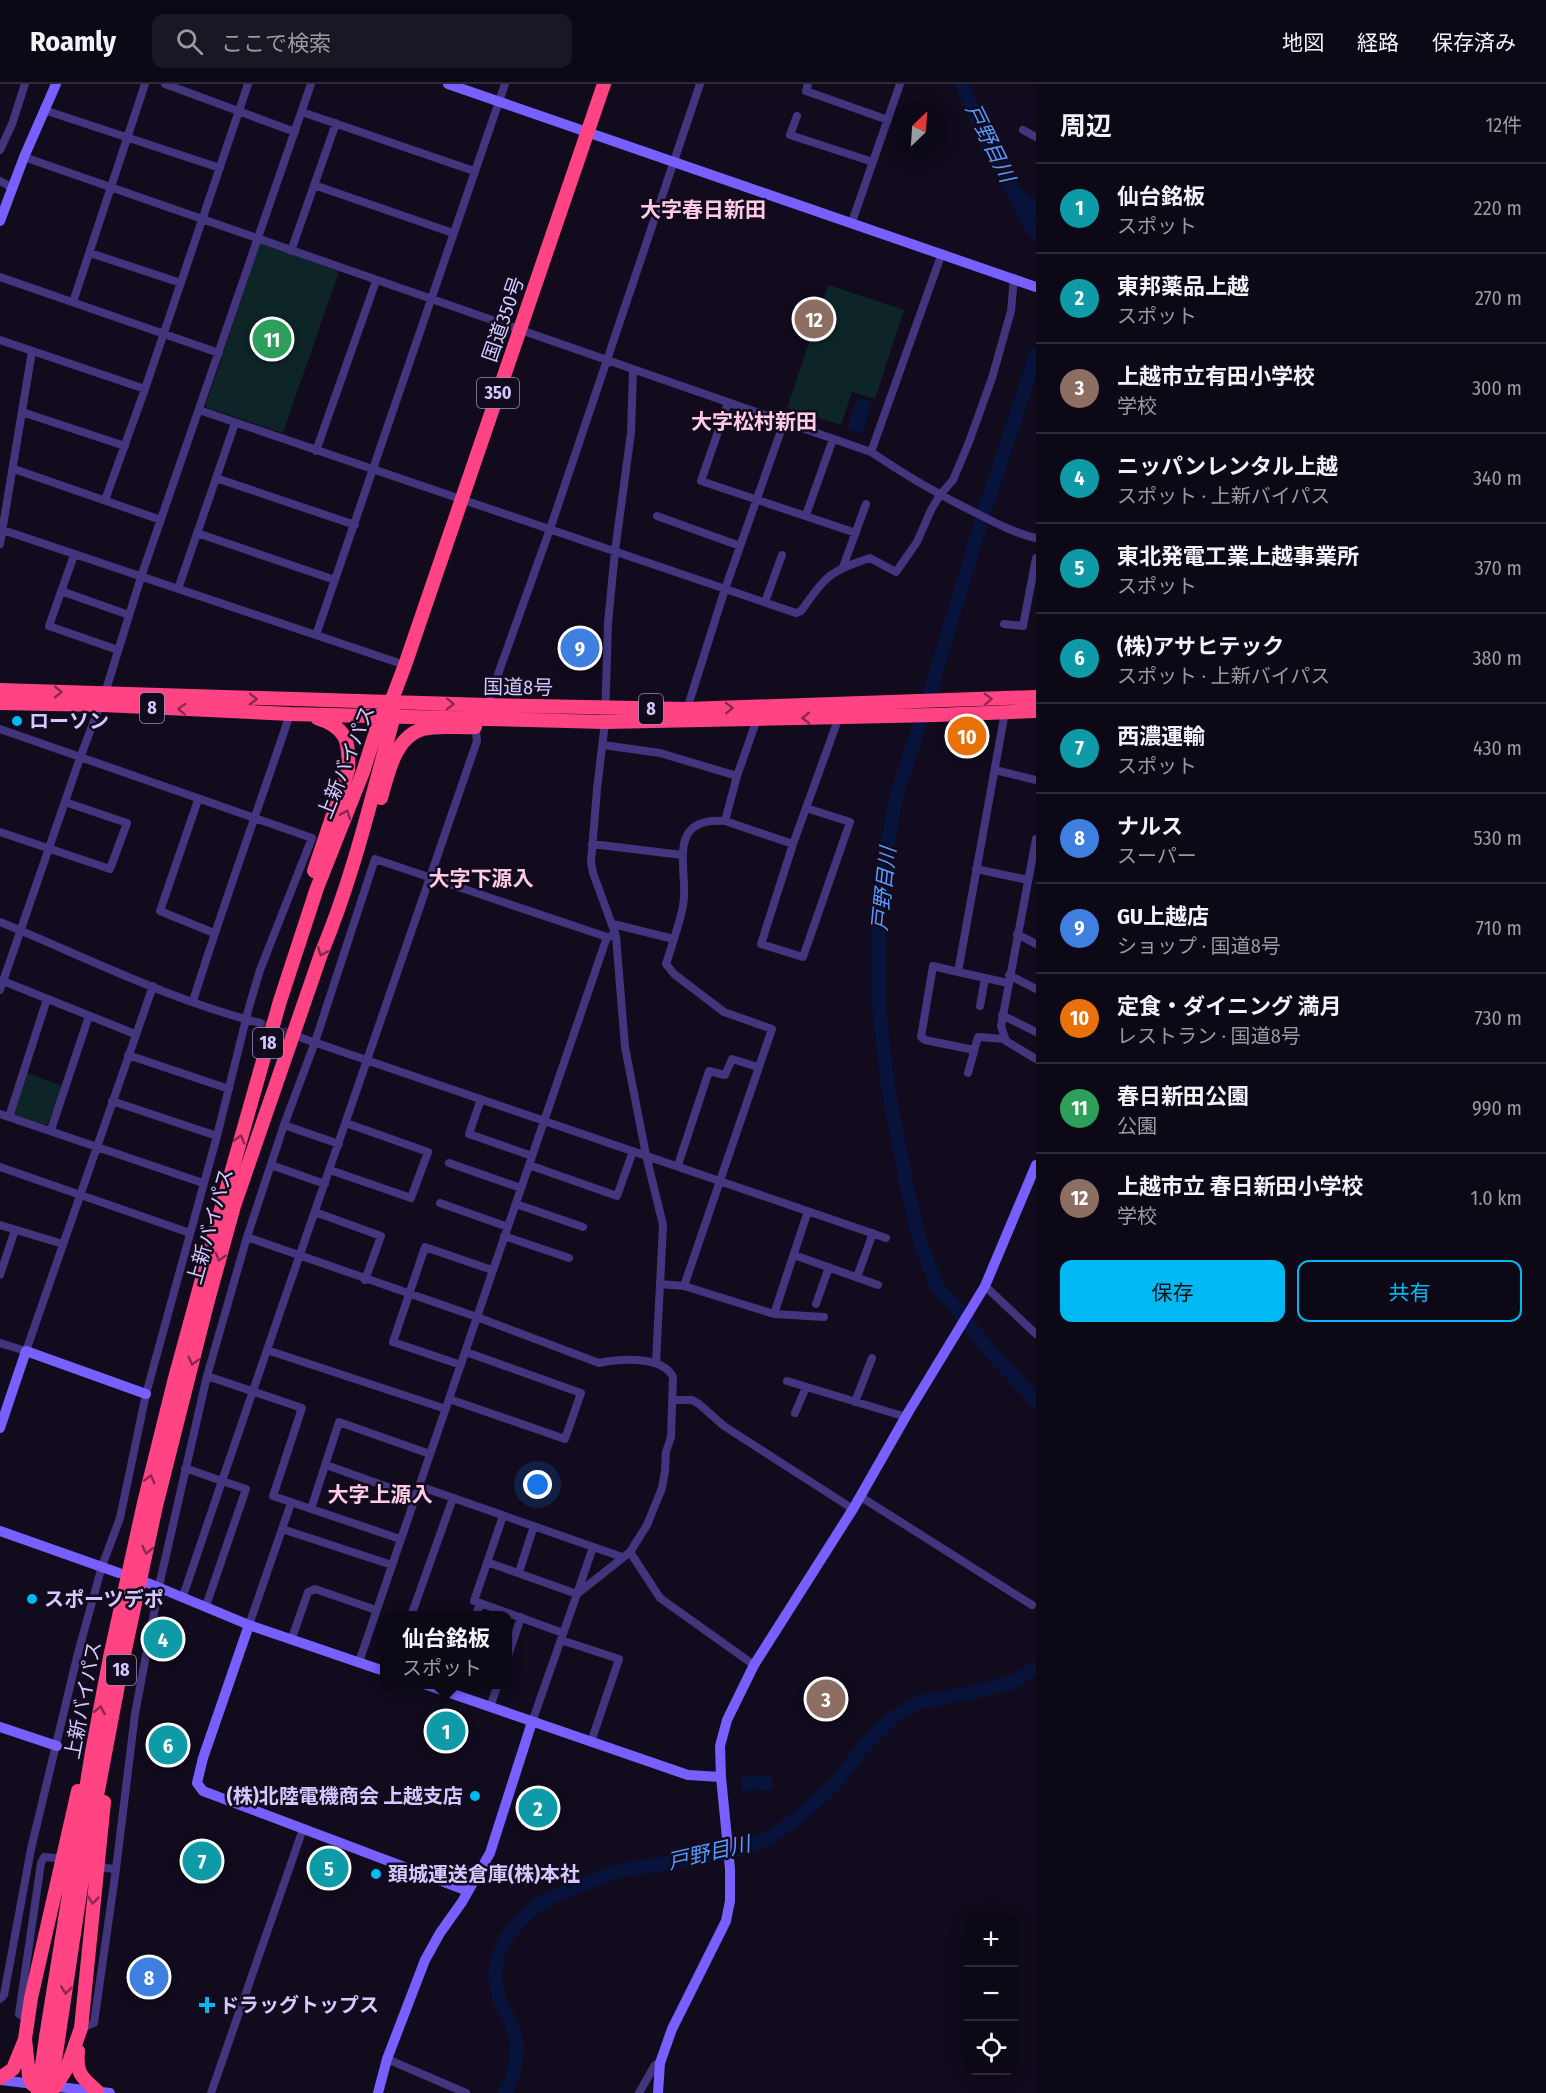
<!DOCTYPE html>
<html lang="ja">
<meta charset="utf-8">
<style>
body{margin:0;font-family:"Fira Sans Condensed","Noto Sans JP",sans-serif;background:#1b1623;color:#f1f3f6}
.controls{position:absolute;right:18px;bottom:18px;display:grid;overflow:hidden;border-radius:12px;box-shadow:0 3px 15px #0003}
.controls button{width:54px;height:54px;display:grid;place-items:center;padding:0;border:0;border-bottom:2px solid #2d2935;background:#0d0816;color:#f1f3f6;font:30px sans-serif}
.compass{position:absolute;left:892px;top:18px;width:54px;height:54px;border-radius:50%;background:#0d0816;box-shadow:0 3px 15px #0003;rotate:25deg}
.you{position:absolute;left:538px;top:1401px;width:21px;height:21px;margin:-15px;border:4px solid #fff;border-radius:50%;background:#1a73e8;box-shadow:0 0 0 9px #1a73e833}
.badge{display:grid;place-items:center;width:39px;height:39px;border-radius:50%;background:#00b9f3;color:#fff;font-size:20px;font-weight:700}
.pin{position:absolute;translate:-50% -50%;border:3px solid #fff;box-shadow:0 2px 6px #0006}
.popup{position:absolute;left:380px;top:1527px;width:132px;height:78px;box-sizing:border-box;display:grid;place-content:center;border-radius:12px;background:#0d0816;filter:drop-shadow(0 2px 4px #0005);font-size:20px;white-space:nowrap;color:#9a9aa1}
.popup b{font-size:22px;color:#f1f3f6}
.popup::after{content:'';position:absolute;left:50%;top:100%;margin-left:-12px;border:12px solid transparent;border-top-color:#0d0816}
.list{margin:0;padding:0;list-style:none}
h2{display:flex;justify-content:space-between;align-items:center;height:78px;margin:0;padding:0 24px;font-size:26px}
h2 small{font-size:20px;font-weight:400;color:#9a9aa1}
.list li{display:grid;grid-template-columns:39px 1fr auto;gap:18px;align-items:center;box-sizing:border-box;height:90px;padding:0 24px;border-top:2px solid #2d2935}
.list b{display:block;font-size:22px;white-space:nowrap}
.list p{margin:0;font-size:20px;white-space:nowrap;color:#9a9aa1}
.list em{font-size:20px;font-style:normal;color:#9a9aa1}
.actions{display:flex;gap:12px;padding:18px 24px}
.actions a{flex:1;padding:14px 0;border:2px solid #00b9f3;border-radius:12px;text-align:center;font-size:21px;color:#00b9f3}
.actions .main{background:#00b9f3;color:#111}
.icon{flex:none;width:33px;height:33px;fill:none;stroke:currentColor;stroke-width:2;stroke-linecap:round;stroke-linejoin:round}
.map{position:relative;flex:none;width:1036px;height:2009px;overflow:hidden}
header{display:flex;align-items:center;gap:36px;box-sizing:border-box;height:84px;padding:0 30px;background:#0d0816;border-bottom:2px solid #2d2935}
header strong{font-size:28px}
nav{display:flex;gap:33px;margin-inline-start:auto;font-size:21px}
.search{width:420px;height:54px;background:#1b1623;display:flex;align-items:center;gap:15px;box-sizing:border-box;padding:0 21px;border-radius:12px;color:#9a9aa1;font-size:22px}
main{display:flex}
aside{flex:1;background:#0d0816}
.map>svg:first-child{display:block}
.green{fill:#0e2527}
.water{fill:#07133a}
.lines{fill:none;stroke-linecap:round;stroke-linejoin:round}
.river{stroke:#07133a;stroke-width:14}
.street-tunnel{stroke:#2e273f;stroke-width:8;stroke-dasharray:8 4;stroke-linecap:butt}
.street{stroke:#42357e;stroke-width:8}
.secondary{stroke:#785fff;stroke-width:10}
.highway{stroke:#ff4383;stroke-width:14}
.highway-bridge{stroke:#ff4383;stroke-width:14}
.oneway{stroke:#882750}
.poi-dot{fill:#00b9f3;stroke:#110b1d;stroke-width:2}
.labels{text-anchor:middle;stroke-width:5;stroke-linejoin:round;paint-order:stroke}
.shield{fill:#110b1d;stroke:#9a8fbb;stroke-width:1.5}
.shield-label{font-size:18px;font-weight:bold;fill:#d5c8ff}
.street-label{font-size:20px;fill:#d5c8ff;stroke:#110b1d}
.poi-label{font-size:20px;font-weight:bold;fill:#d5c8ff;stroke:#110b1d;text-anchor:start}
.water-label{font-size:21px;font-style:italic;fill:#569aff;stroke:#110b1d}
.neighbourhood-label{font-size:21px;font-weight:bold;fill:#ffcae4;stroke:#110b1d}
</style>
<header>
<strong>Roamly</strong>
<div class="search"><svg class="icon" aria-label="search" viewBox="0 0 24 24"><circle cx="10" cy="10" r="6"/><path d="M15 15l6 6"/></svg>ここで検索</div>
<nav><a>地図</a><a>経路</a><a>保存済み</a></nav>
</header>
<main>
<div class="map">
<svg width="1036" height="2009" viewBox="0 0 1036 2009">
<rect width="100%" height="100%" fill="#110b1d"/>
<path class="green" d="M260,159L339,187L283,349L205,323Z
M828,201L904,226L875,315L852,308L841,341L787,324Z
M27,989L62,1002L49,1039L46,1041L14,1031L13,1027Z"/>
<path class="water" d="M858,313L872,318L862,350L847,345Z
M772,1691L773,1706L742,1707L741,1692Z"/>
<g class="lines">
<path class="river" d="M962,0L989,64L1013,107L1027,135L1036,149
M1017,110L1036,125
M1036,270L986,422L926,621L898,707L885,770L878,819L879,924L888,1004L909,1113L921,1162L938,1204L956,1223L987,1264L1036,1317
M505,2009L511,1997L516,1977L517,1959L510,1936L499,1916L495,1895L498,1871L506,1854L519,1838L535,1823L554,1812L618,1787L700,1774L739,1766L771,1753L802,1730L837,1698L864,1662L892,1634L919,1618L970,1609L1013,1598L1036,1584"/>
<path class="street-tunnel" d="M260,939L295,951"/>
<path class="street" d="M165,0L295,48
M808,0L806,7L888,36
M44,26L220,84
M302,28L474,87
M797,32L790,51L873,78
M1023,46L1036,53
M0,66L12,40L25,0
M24,73L871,368C905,391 939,411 976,429C996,439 1014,449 1036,454
M0,97L11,103
M314,101L453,149
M852,138L900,0
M291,167L336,39
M90,169L181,199
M0,193L219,269
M73,218L145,0
M0,256L145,305
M633,286L631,349L615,467L608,539L605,638L597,705L591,778L593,789L616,852L625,963L646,1071L663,1141L656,1279
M728,319L701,397L856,449
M199,326L796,529L801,527C827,491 828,488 870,474L896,488L917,458L931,426L940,411L953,396L969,358L992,294L1011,227L1014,194
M22,328L125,362
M316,367L376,197
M871,368L942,169
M14,385L161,436
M216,394L355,441
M105,416L145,305L248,0
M806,431L833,355
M657,432L740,462
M0,445L405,581
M197,449L335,496
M0,460L32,267
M74,471L49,542L118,566
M843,483L866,420
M178,505L235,339
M61,507L129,531
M765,518L782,471
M1004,540L1023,542L1036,474
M316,551L505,0
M105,609L141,493L311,0
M487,621L550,445L700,0
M687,625L725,505L784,338
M1005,628L958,888L1008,899
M757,635L737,692L725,737L793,760
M0,645L312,754L260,886L249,923L217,1052L146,1310L120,1434L102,1482L78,1569L31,1765L4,1911L0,1915
M603,661L660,669L737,692
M995,686L1036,696
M198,716L160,827L214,849
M806,724L850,738L803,873L761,860L793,760L839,633
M0,748L110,785L127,739L65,718
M1036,755L1001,942L1006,957L1036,975
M592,760L682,771
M976,785L1028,796
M0,838C85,873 170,916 260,939
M613,840L674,855L666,880L674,890L724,928L772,945L684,1202L660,1200
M1017,850L1036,860
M674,855C678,841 683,828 684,814C686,779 668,733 725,737
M958,888L933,882L921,953L925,956L974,966
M1009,891L1036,905
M3,897L135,950
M0,906L80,674L100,621
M193,917C223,821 258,726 290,630
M980,922L985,894
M1002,931L1036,948
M302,954L886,1154
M128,971L229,1005
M968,989L978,953L1005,955
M481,1015L469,1050L532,1072
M112,1017L217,1052
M0,1030L203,1099
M9,1033L47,915
M284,1041L339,1060
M51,1046L89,932
M449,1079L521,1104
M271,1081L325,1100
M529,1081L617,1112L633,1067
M678,1081L709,987L725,991L732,975L758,983
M0,1083L190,1149
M330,1086L411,1114L428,1068L346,1039
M440,1119L508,1143
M516,1120L583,1143
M315,1128L381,1152L365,1196
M0,1141L63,1160
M504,1152L569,1174
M247,1153L284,1041L315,958L375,775L607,853L612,852
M794,1171L878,1201
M0,1191L15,1146
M857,1193L873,1149
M684,1202L774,1230L824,1233
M985,1202L1036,1250
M816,1220L829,1183
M774,1230L808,1127
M0,1259L26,1267L153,902
M461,1281L393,1258L425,1163L492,1186
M207,1292L302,1324L273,1412L400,1455
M787,1297L906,1333
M449,1315L565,1355L581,1309L466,1268
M673,1316H692L699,1320L724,1342L853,1425
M855,1318L872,1274
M446,1325L267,1266L477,657L475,639
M795,1329L806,1303
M326,1381L416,1413
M185,1384L222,1397L267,1266
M419,1402L622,1473
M861,1413L1032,1521
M311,1425L339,1338L430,1370
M282,1445L392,1481
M630,1468L660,1514L754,1581
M487,1478L577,1510L593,1463
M519,1488L534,1442
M183,1512L222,1397L246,1405L206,1522
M480,1519L563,1549
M411,1532L453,1414
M476,1532L480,1519L474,1517L503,1432
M249,1541L291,1419
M292,1554L308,1508L315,1505L376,1526
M561,1556L619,1575L591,1658
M508,1572L521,1533
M359,1578L607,853
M490,1623L498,1600
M105,1784L116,1785
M28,1935L19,1930L41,1779L44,1773L56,1774
M81,1944L94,1939L116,1785L135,1630L159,1502L207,1292L247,1153L477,1233L599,1279C620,1275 662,1271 673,1293L671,1353L666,1368L665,1387L662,1404L647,1441L630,1468L577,1510L532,1638
M387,1975L466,2009
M211,2009L303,1745
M639,2009L655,1981L660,1979"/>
<path class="secondary" d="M448,0L1036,203
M0,137L24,73L56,0
M0,1344L26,1267L146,1310
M0,1447L119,1489
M148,1499L249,1541L384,1587
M249,1541L203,1674L197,1699L203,1707L468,1807
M424,1600L688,1691L721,1693
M0,1643L57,1662
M0,1996L110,2009
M378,2009L387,1975L425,1876L440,1849L462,1818L490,1769L532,1638
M658,2009L660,1979L672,1945L726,1837L730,1817V1785L721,1693L720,1662L727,1636L754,1581L853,1425L909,1327L985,1202L1036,1081"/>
<path class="highway" d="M0,606L487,621L687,625L1036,613
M0,619L103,621L290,630L605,638L936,631L1036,627
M381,714C388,690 395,652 423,645C440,641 458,644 475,643
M314,787L348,686C350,657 346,643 317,634
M46,1953L92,1668L110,1573L144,1419L175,1294L226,1107L280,917L317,804L363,688L381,631L391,618L405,581L604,0
M58,1956L82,1796L96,1717L123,1575L156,1422L207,1220L234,1122L321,870C353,794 372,712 394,632L391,618
M78,1967C76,1989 81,1993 97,2007
M0,1994L13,1985L24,1958
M46,2008L55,2003L67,1984L81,1944L104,1718
M45,2009L32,2000L29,1992L25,1955L31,1914L78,1707"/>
<path class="highway-bridge" d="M38,2009L46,1953
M50,2009L58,1956"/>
</g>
<defs><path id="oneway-chevron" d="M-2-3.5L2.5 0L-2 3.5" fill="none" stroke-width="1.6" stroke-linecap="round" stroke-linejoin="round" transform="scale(1.5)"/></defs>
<g class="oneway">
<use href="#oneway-chevron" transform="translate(58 608) rotate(1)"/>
<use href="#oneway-chevron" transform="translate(253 615) rotate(1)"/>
<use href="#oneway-chevron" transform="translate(988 615) rotate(-2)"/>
<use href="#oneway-chevron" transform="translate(450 620) rotate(2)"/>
<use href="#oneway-chevron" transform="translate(729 624) rotate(-2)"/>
<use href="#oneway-chevron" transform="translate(182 625) rotate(-178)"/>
<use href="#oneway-chevron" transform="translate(806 634) rotate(179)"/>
<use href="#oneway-chevron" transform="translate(346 730) rotate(-68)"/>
<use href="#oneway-chevron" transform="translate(322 868) rotate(112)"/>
<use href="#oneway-chevron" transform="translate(240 1055) rotate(-74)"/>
<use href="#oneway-chevron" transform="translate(220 1173) rotate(106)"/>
<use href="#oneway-chevron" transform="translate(193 1277) rotate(104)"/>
<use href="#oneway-chevron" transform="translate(150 1395) rotate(-76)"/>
<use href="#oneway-chevron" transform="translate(147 1466) rotate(102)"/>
<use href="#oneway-chevron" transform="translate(100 1626) rotate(-79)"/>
<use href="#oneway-chevron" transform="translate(93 1816) rotate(96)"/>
<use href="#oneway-chevron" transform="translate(66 1906) rotate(98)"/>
</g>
<g class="poi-dot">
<circle cx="17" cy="637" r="6"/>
<circle cx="32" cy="1515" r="6"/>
<circle cx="475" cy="1712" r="6"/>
<circle cx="376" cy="1790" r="6"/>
<path d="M204 1912h6v6h6v6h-6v6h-6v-6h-6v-6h6z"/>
</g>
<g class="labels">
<g class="shield">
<rect x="477" y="294" width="42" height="30" rx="4.5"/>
<rect x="140" y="609" width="24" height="30" rx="4.5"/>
<rect x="639" y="610" width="24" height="30" rx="4.5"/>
<rect x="253" y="944" width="30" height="30" rx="4.5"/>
<rect x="106" y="1571" width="30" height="30" rx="4.5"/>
</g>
<g class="shield-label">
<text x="498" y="315">350</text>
<text x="152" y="630">8</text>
<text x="651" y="631">8</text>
<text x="268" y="965">18</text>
<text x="121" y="1592">18</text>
</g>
<g class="street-label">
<text transform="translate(503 235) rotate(-71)" y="7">国道350号</text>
<text transform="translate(518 603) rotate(1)" y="7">国道8号</text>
<text transform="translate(346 678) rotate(-68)" y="7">上新バイパス</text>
<text transform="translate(210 1142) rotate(-74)" y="7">上新バイパス</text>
<text transform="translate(83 1616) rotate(-79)" y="7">上新バイパス</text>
</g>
<g class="poi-label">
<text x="29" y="644">ローソン</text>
<text x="44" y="1522">スポーツデポ</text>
<text x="463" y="1719" text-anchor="end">(株)北陸電機商会 上越支店</text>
<text x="388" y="1797">頚城運送倉庫(株)本社</text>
<text x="219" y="1928">ドラッグトップス</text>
</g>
<g class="water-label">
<text transform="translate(990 59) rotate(64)" y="7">戸野目川</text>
<text transform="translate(884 805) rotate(-84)" y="7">戸野目川</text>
<text transform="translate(709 1769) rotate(-13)" y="7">戸野目川</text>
</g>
<g class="neighbourhood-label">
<text x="703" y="133">大字春日新田</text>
<text x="754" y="345">大字松村新田</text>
<text x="481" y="802">大字下源入</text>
<text x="380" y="1418">大字上源入</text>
</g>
</g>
</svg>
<div class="controls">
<button>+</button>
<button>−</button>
<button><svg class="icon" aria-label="locate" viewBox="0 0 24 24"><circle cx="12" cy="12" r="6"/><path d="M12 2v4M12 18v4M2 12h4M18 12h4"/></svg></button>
</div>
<svg class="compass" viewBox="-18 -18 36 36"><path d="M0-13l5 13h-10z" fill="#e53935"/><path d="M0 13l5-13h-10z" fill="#9a9aa1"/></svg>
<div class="you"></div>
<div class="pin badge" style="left:446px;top:1647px;background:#0f9aa8">1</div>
<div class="popup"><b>仙台銘板</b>スポット</div>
<div class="pin badge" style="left:538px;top:1724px;background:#0f9aa8">2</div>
<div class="pin badge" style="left:826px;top:1615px;background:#8d6e63">3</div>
<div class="pin badge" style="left:163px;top:1555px;background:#0f9aa8">4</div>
<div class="pin badge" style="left:329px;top:1784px;background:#0f9aa8">5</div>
<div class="pin badge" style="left:168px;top:1661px;background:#0f9aa8">6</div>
<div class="pin badge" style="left:202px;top:1777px;background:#0f9aa8">7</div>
<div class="pin badge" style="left:149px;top:1893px;background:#3f7fe0">8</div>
<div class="pin badge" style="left:580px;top:564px;background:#3f7fe0">9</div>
<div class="pin badge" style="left:967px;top:652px;background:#e8710a">10</div>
<div class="pin badge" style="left:272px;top:255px;background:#2e9e5b">11</div>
<div class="pin badge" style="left:814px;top:235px;background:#8d6e63">12</div>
</div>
<aside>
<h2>周辺<small>12件</small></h2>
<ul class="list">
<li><span class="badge" style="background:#0f9aa8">1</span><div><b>仙台銘板</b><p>スポット</p></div><em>220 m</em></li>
<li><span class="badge" style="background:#0f9aa8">2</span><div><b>東邦薬品上越</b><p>スポット</p></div><em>270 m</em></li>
<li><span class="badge" style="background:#8d6e63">3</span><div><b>上越市立有田小学校</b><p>学校</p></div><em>300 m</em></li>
<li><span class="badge" style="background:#0f9aa8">4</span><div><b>ニッパンレンタル上越</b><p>スポット · 上新バイパス</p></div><em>340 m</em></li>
<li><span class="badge" style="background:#0f9aa8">5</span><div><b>東北発電工業上越事業所</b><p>スポット</p></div><em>370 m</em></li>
<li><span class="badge" style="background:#0f9aa8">6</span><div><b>(株)アサヒテック</b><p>スポット · 上新バイパス</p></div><em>380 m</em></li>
<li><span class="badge" style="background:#0f9aa8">7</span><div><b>西濃運輸</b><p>スポット</p></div><em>430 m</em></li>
<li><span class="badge" style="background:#3f7fe0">8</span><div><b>ナルス</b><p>スーパー</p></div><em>530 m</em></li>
<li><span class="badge" style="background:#3f7fe0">9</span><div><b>GU上越店</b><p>ショップ · 国道8号</p></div><em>710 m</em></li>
<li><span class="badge" style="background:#e8710a">10</span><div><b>定食・ダイニング 満月</b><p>レストラン · 国道8号</p></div><em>730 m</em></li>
<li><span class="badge" style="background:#2e9e5b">11</span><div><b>春日新田公園</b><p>公園</p></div><em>990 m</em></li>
<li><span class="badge" style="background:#8d6e63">12</span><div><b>上越市立 春日新田小学校</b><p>学校</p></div><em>1.0 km</em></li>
</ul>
<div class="actions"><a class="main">保存</a><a>共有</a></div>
</aside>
</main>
